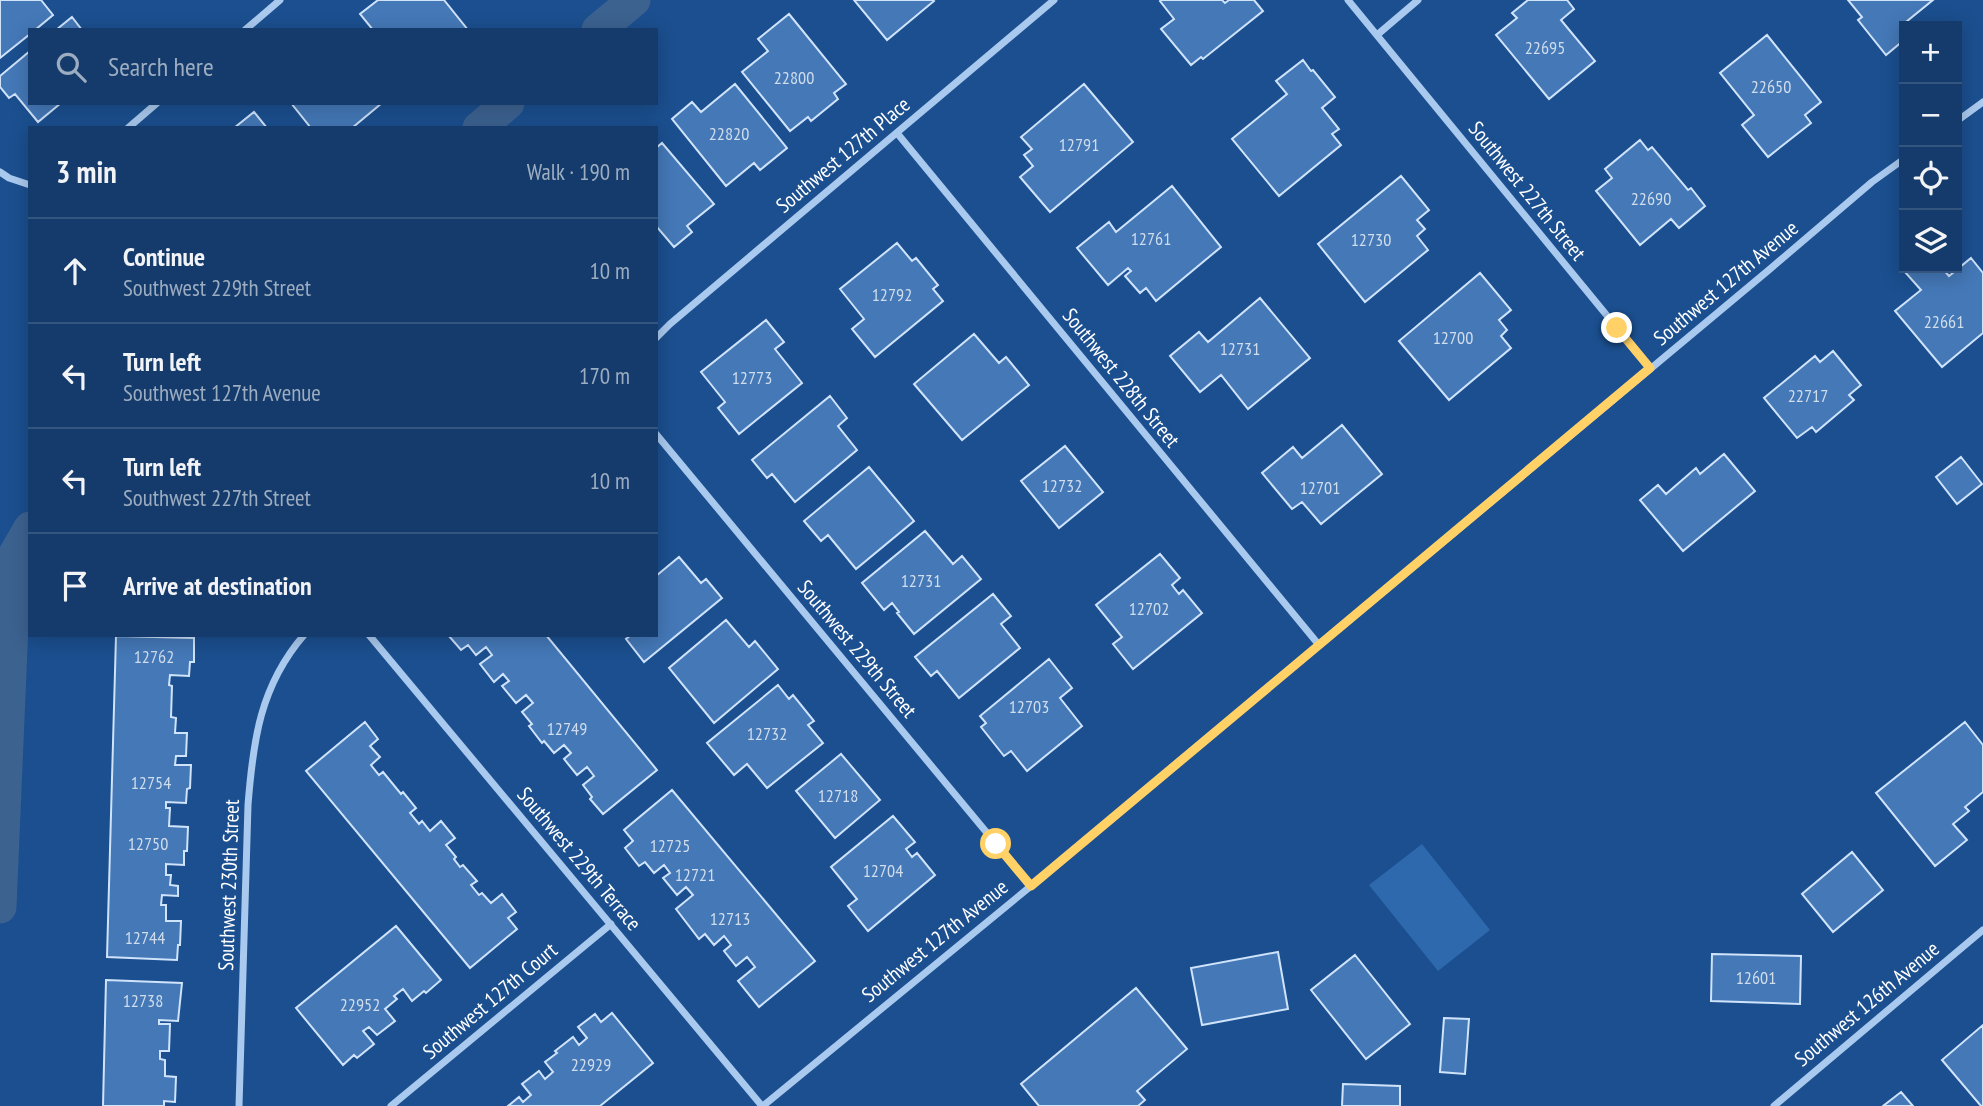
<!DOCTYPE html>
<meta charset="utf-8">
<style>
body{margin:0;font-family:"PT Sans Narrow",sans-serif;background:#1d4271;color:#f1f3f6}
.controls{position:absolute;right:21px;top:21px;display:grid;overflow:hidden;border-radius:0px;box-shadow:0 4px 18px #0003}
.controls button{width:63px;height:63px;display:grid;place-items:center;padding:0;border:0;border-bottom:2px solid #33557e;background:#143b6b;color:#f1f3f6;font:35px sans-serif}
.stop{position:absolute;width:21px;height:21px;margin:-16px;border:5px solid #ffd166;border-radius:50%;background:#fff}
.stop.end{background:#ffd166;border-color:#fff;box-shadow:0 2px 7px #0008}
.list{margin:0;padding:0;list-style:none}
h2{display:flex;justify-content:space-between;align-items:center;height:91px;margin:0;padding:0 28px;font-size:30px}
h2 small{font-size:23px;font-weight:400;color:#9dadc1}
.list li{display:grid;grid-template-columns:46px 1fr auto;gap:21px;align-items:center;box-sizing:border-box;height:105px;padding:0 28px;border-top:2px solid #33557e}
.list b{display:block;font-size:26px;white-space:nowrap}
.list p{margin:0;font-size:23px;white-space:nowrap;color:#9dadc1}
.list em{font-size:23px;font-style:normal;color:#9dadc1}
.icon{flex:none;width:38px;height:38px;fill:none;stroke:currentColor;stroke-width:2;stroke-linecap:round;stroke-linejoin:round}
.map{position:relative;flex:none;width:1983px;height:1106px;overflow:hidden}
.search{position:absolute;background:#143b6b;box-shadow:0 4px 18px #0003;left:28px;top:28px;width:630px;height:77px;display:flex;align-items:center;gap:18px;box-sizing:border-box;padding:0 24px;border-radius:0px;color:#9dadc1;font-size:26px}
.panel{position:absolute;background:#143b6b;box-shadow:0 4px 18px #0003;left:28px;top:126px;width:630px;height:511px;border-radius:0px}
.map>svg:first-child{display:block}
.green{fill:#2e69ad}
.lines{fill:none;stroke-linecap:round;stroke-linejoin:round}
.canal{stroke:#3c6290;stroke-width:33}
.building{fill:#4478b7;stroke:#cfe3fa;stroke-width:2}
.minor{stroke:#a9c9ee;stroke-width:7}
.route{stroke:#ffd166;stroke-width:9}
.labels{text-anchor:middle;stroke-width:7;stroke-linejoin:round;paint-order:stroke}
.number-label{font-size:18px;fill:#d0dded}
.street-label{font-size:21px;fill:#fff;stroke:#1b4f8f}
</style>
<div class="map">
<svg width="1983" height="1106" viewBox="0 0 1983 1106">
<rect width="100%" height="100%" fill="#1b4f8f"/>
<path class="green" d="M1422,844L1490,930L1438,971L1369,885Z"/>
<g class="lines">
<path class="canal" d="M598,30L634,0
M479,128L508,103
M0,907L15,554L30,528"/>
</g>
<path class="building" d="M0,0H41L53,15L35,30H30V34L0,58Z
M378,0H444L468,30H373L360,14Z
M854,0H933L934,1L887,40Z
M1161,0H1222L1225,3L1229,0H1254L1263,11L1203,59L1201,57L1191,65L1161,29L1174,19L1160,1Z
M1528,0H1567L1574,9L1561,20L1595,61L1549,99L1496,35L1517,18L1512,13Z
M1848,0H1933L1906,22L1909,26H1904V40L1886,55L1858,20L1862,17Z
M789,14L846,84L834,93L838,99L811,121L808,117L790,131L742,72L768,51L758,39Z
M72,17L82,30H56Z
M1767,35L1821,102L1805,115L1811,123L1768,157L1742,125L1754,115L1720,73Z
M30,51V103H61L38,122L15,94L9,98L0,87V76Z
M1303,60L1311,71L1313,70L1335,97L1322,108L1339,129L1332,134L1341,145L1279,196L1232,139L1287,94L1276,81Z
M735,84L787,148L760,170L754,163L726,186L672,119L692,102L701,112Z
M1084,84L1133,142L1050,212L1020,177L1033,166L1024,155L1032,149L1021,137Z
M291,103H382L352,128H311Z
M254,112L267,128H234Z
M1640,140L1648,150L1652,147L1688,190L1691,188L1705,206L1679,228L1671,219L1640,245L1596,191L1612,178L1605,169Z
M662,143L714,204L687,226L692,232L674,247L656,226V148Z
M1401,176L1429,210L1417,220L1425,229L1417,236L1428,250L1365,302L1318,244Z
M1172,186L1221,247L1156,301L1146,288L1140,293L1125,276L1131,271L1128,268L1108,285L1077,248L1109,222L1116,232Z
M897,243L912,261L916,258L938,285L933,289L943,301L875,357L852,329L864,319L840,289Z
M1971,258L1983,273V333L1942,367L1895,311L1921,290L1904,271L1908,268H1942L1949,276Z
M1480,273L1511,310L1499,320L1507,330L1501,336L1511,348L1449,400L1399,341Z
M1260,298L1310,358L1248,409L1221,375L1200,392L1170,356L1199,332L1208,342Z
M766,320L784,342L775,349L802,383L739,434L718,408L725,402L701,372Z
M974,334L999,363L1006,357L1029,385L962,440L914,384Z
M1833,351L1861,385L1849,395L1854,400L1816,432L1812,427L1797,438L1764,398L1815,356L1820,362Z
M830,396L847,418L838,426L857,450L795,502L772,474L767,478L752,460Z
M1342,425L1382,474L1321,524L1302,502L1292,509L1262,473L1293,447L1302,458Z
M1065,446L1103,492L1059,528L1021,481Z
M1724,454L1755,491L1683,551L1640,500L1658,485L1666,494L1696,468L1700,474Z
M1961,457L1982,484L1957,504L1936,477Z
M869,467L914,521L856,569L828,535L821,541L804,521Z
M925,531L953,564L962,556L981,579L914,634L897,613L899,612L892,603L884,610L862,583Z
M1160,554L1180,578L1172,585L1179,594L1183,590L1202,613L1133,669L1113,644L1122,637L1096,605Z
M679,557L701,583L706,579L722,598L644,662L626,639L631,635H656V576Z
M993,594L1011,616L1001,624L1020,648L959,698L937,671L931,676L915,657Z
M726,620L749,647L755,641L778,669L714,723L669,668Z
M448,635H546L657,770L603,814L590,799L592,797L583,785L594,776L587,767L577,775L564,759L571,753L564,745L554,753L544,741L542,743L529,726L532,724L522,712L533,703L526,695L516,703L502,686L509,681L503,674L494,682L480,664L492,655L486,647L476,655L468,645L461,650Z
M116,636L194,638V662H190L189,676L170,675L169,685L172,686L171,717L176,718L175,733H187L186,756H176L175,765H191L190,788L187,789L186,803L166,802V808H170L169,826L188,827L187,851H184V865L166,864V875H171L170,885L178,886V896L162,895L161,905H166V921H181L180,945H178L177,960L107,957Z
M1049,659L1072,688L1060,698L1082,726L1027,771L1011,751L1004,756L981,727L986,723L980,716Z
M778,685L789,699L793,695L814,721L808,725L823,743L767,788L747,764L734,775L707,743Z
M365,722L378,739L370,746L380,757L371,765L379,775L383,772L401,794L403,792L416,808L410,813L419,824L422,821L430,831L441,821L455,838L446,845L456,857L454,859L460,867L463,865L477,881L471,885L479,895L482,893L491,903L502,894L516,912L508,918L517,929L470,968L306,771Z
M1965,722L1983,745V792L1965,807L1969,811L1953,824L1967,840L1935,866L1876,793Z
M841,754L880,800L835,838L796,791Z
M672,790L815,961L759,1007L738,981L755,967L747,957L736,966L724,951L731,945L724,936L714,945L705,934L699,939L676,909L693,895L686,887L677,895L663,878L670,873L664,865L654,873L645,862L639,866L625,848L633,841L624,830Z
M893,816L915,842L906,849L912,857L917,853L935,875L868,931L848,906L857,899L831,867Z
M1852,852L1883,890L1833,932L1802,894Z
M396,926L441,980L426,993L424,991L412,1001L403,989L394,996L397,999L385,1009L395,1021L377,1035L369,1027L363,1031L374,1044L357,1058L354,1055L343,1065L296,1008Z
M1278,952L1288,1009L1202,1025L1191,968Z
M1712,954L1801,956L1800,1004L1711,1001Z
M1355,955L1410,1024L1366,1059L1311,990Z
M106,980L182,983L178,1021L159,1020V1024H170L169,1051H160V1059L165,1060V1076L176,1077L175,1102L164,1101V1106H103Z
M1136,988L1187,1049L1137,1091L1145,1100L1138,1106H1039L1021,1084Z
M612,1013L653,1063L600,1106H508L519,1097L523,1102L531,1095L522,1084L539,1071L545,1079L553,1072L545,1062L557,1053L555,1051L573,1037L579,1045L587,1038L578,1027L595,1014L601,1022Z
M1444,1018L1469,1019L1465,1074L1440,1072Z
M1983,1025V1106H1981L1942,1060Z
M1343,1084L1400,1086V1106H1342Z
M1901,1092L1913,1106H1883Z"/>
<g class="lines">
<path class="minor" d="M1348,0L1650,368
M245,30L280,0
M1377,35L1418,0
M1957,121L1983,102
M128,128L157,103
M897,133L1319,645
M0,172L9,178L30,185
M656,338L670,324L1054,0
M656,434L1031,886
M369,635L762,1106
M239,1106L248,805C253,741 260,686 304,635
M391,1106L611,924
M763,1106L1031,886L1770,269L1872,182L1904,159
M1774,1106L1983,930"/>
</g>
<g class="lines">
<path class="route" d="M996,844L1031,886L1650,368L1617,328"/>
</g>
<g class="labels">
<g class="number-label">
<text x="1545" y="54">22695</text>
<text x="794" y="84">22800</text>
<text x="1771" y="93">22650</text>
<text x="729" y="140">22820</text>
<text x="1079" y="151">12791</text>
<text x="1651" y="205">22690</text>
<text x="1151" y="245">12761</text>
<text x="1371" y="246">12730</text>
<text x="892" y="301">12792</text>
<text x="1944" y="328">22661</text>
<text x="1453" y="344">12700</text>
<text x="1240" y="355">12731</text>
<text x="752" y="384">12773</text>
<text x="1808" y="402">22717</text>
<text x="1062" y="492">12732</text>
<text x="1320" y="494">12701</text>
<text x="921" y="587">12731</text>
<text x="1149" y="615">12702</text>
<text x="154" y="663">12762</text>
<text x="1029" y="713">12703</text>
<text x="567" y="735">12749</text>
<text x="767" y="740">12732</text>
<text x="151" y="789">12754</text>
<text x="838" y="802">12718</text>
<text x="148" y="850">12750</text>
<text x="670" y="852">12725</text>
<text x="883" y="877">12704</text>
<text x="695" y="881">12721</text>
<text x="730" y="925">12713</text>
<text x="145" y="944">12744</text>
<text x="1756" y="984">12601</text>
<text x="143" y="1007">12738</text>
<text x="360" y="1011">22952</text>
<text x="591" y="1071">22929</text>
</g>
<g class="street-label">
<text transform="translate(843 155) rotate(-40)" y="7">Southwest 127th Place</text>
<text transform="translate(1527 191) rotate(51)" y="7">Southwest 227th Street</text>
<text transform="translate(1726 283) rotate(-40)" y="7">Southwest 127th Avenue</text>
<text transform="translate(1121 378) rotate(51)" y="7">Southwest 228th Street</text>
<text transform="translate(857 649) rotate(50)" y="7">Southwest 229th Street</text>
<text transform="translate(579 859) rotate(50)" y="7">Southwest 229th Terrace</text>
<text transform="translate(229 885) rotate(-88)" y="7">Southwest 230th Street</text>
<text transform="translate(935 941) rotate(-39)" y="7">Southwest 127th Avenue</text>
<text transform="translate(490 1001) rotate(-40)" y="7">Southwest 127th Court</text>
<text transform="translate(1867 1004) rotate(-40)" y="7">Southwest 126th Avenue</text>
</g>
</g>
</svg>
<div class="controls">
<button>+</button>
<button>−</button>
<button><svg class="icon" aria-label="locate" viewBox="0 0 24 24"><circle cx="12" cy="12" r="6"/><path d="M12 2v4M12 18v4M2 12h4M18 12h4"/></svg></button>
<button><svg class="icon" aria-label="layers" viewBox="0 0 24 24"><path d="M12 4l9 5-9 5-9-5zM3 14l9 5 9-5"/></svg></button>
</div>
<div class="stop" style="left:996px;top:844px"></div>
<div class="stop end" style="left:1617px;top:328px"></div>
<div class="search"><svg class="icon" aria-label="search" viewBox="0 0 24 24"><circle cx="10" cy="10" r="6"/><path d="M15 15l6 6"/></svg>Search here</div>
<section class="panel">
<h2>3 min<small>Walk · 190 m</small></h2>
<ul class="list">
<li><svg class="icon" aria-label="ahead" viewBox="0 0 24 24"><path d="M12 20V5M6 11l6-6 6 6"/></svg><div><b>Continue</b><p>Southwest 229th Street</p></div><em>10 m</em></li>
<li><svg class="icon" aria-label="left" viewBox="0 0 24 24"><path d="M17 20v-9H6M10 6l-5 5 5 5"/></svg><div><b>Turn left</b><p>Southwest 127th Avenue</p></div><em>170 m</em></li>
<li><svg class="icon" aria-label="left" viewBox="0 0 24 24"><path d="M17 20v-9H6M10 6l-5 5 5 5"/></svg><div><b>Turn left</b><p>Southwest 227th Street</p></div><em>10 m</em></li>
<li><svg class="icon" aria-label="arrive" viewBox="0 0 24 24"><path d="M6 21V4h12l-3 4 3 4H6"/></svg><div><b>Arrive at destination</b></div></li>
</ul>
</section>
</div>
